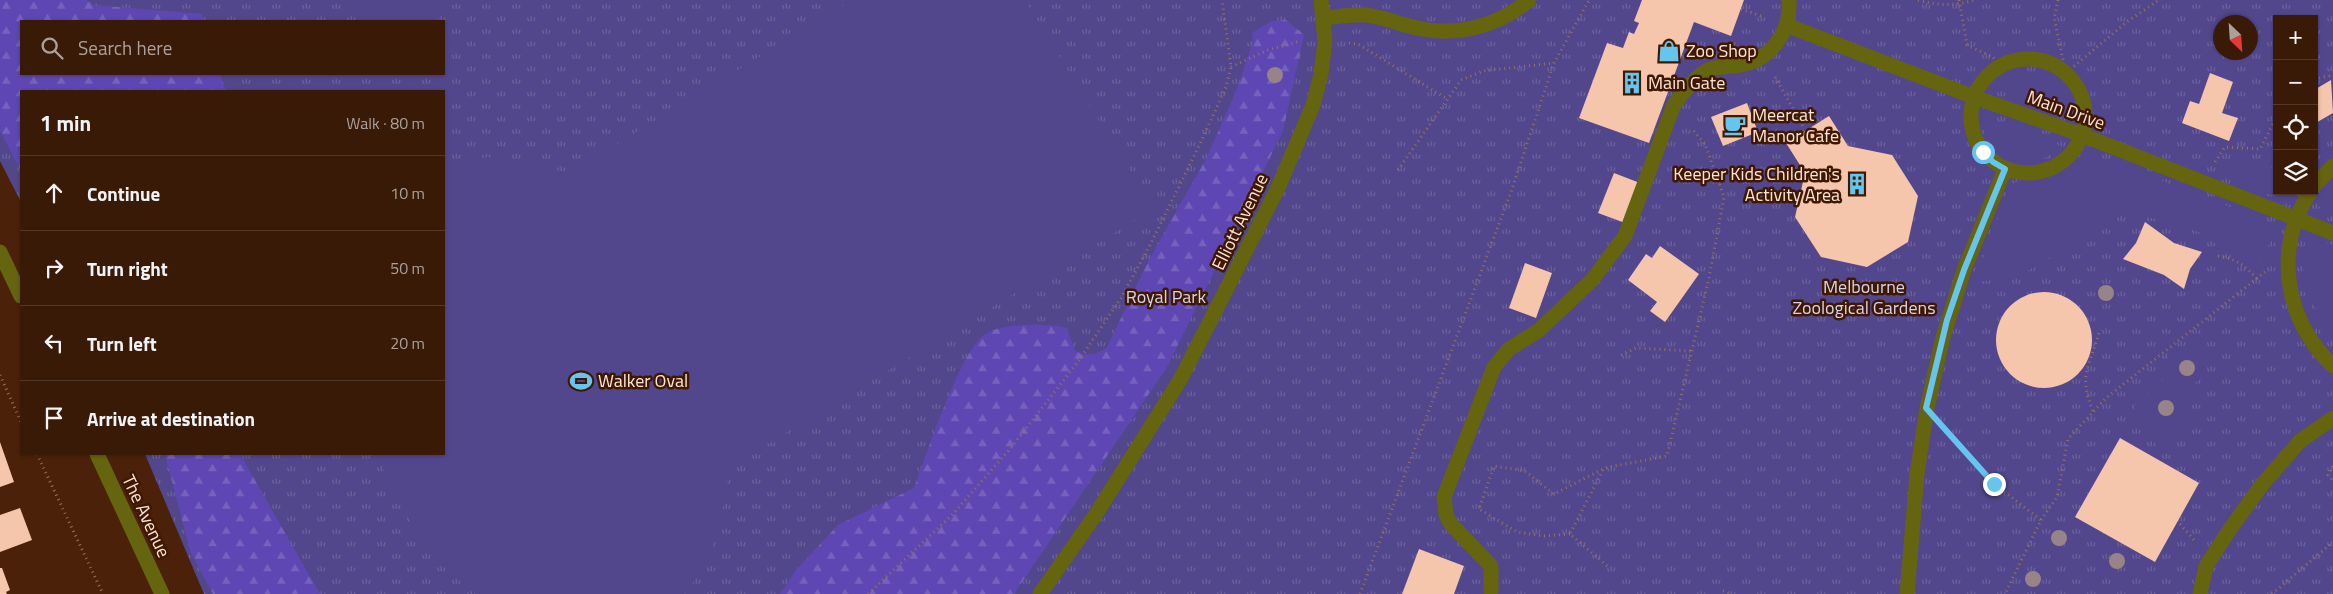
<!DOCTYPE html>
<meta charset="utf-8">
<style>
body{margin:0;font-family:"Titillium Web",sans-serif;background:#3f2311;color:#f1f3f6}
.controls{position:absolute;right:15px;top:15px;display:grid;overflow:hidden;border-radius:0px;box-shadow:0 1px 4px #0004}
.controls button{width:45px;height:45px;display:grid;place-items:center;padding:0;border:0;border-bottom:1px solid #523828;background:#381a07;color:#f1f3f6;font:25px sans-serif}
.compass{position:absolute;left:2213px;top:15px;width:45px;height:45px;border-radius:50%;background:#381a07;box-shadow:0 1px 4px #0004;rotate:155deg}
.stop{position:absolute;width:15px;height:15px;margin:-11px;border:4px solid #65c5ee;border-radius:50%;background:#fff}
.stop.end{background:#65c5ee;border-color:#fff;box-shadow:0 1px 5px #0008}
.list{margin:0;padding:0;list-style:none}
h2{display:flex;justify-content:space-between;align-items:center;height:65px;margin:0;padding:0 20px;font-size:21px}
h2 small{font-size:16px;font-weight:400;color:#aba19b}
.list li{display:grid;grid-template-columns:32px 1fr auto;gap:15px;align-items:center;box-sizing:border-box;height:75px;padding:0 20px;border-top:1px solid #523828}
.list b{display:block;font-size:19px;white-space:nowrap}
.list em{font-size:16px;font-style:normal;color:#aba19b}
.icon{flex:none;width:28px;height:28px;fill:none;stroke:currentColor;stroke-width:2;stroke-linecap:round;stroke-linejoin:round}
.map{position:relative;flex:none;width:2333px;height:594px;overflow:hidden}
.search{position:absolute;background:#381a07;box-shadow:0 1px 4px #0004;left:20px;top:20px;width:425px;height:55px;display:flex;align-items:center;gap:12px;box-sizing:border-box;padding:0 18px;border-radius:0px;color:#aba19b;font-size:19px}
.panel{position:absolute;background:#381a07;box-shadow:0 1px 4px #0004;left:20px;top:90px;width:425px;height:365px;border-radius:0px}
.map>svg:first-child{display:block}
.grass{fill:url(#grass-tufts);fill-rule:evenodd}
.forest{fill:url(#forest-firs)}
.garden{fill:#52478c}
.building{fill:#f5c5ac}
.lines{fill:none;stroke-linecap:round;stroke-linejoin:round}
.path{stroke:#93725e;stroke-width:3;stroke-dasharray:1 4;stroke-linecap:butt}
.minor{stroke:#65640f;stroke-width:15}
.tree{fill:#978488}
.route{stroke:#65c5ee;stroke-width:6}
.labels{text-anchor:middle;stroke-width:5;stroke-linejoin:round;paint-order:stroke}
.poi-label{font-size:18px;fill:#fce6da;stroke:#401800;text-anchor:start}
.street-label{font-size:18px;fill:#fce6da;stroke:#401800}
.park-label{font-size:18px;fill:#d5d4f0;stroke:#401800}
</style>
<div class="map">
<svg width="2333" height="594" viewBox="0 0 2333 594">
<defs>
<pattern id="grass-tufts" width="24" height="20" patternUnits="userSpaceOnUse" patternTransform="scale(1.25)"><rect width="24" height="20" fill="#52478c"/><path d="M3 7l-1-3M5 7V3M7 7l1-3M15 17l-1-3M17 17v-4M19 17l1-3" fill="none" stroke="#6c629c"/></pattern>
<pattern id="forest-firs" width="22" height="20" patternUnits="userSpaceOnUse" patternTransform="scale(1.25)"><rect width="22" height="20" fill="#5e47b2"/><path d="M5 1l3.5 6h-7zM16 11l3.5 6h-7z" fill="#7662bc"/></pattern>
</defs>
<rect width="100%" height="100%" fill="#4b2209"/>
<path class="grass" d="M0,0H2333V594H204L145,454H444V91H21V202L0,161ZM2277,19H2314V191H2277ZM21,21H444V74H21ZM2220,22H2250V52H2220Z"/>
<path class="forest" d="M0,0H86L94,5L202,14L204,21H21V74H220L226,91H21V171L0,131Z
M1286,20L1304,35L1283,131L1167,367L1014,594H780L797,569L838,525L914,488C926,456 960,352 984,335C1000,323 1048,323 1067,328L1075,351C1088,356 1096,356 1107,347L1150,258L1206,159L1237,89L1253,41L1252,33L1272,21Z
M165,454H240L320,594H213L190,551Z"/>
<path class="garden" d="M353,0H430L439,21H362Z
M852,0H1025L1153,209L728,468C724,513 715,559 684,594H476C431,561 396,506 378,454H444V169C486,148 526,159 568,174Z
M2028,72C2053,74 2074,91 2072,117L1995,88C2001,76 2015,73 2028,72Z
M1983,116L2060,146C2039,171 1999,166 1986,135C1983,128 1981,123 1983,116Z
M2083,154H2091L2259,218L2269,232L2271,241L2256,263L2243,253L2216,249L2214,237L2162,220L2141,216H2113L2090,234L2015,278L1974,282L2010,186C2024,175 2039,181 2054,174C2065,169 2074,160 2083,154Z
M2235,164L2260,168L2277,167V191H2293C2276,204 2248,185 2230,179L2227,170Z
M2333,186V212L2318,206L2324,195Z
M2307,237L2333,245V331C2309,306 2296,271 2307,237Z
M2189,345C2202,348 2205,359 2206,370C2200,379 2188,388 2186,399C2185,404 2187,410 2187,415C2187,437 2171,440 2152,440C2144,435 2140,430 2136,422C2126,400 2153,393 2164,379C2163,359 2170,348 2189,345Z"/>
<path class="building" d="M1642,0H1744L1731,36L1694,22L1649,143L1579,118L1607,43L1623,48L1629,32L1634,34L1639,23L1634,21Z
M2210,73L2233,82L2222,113L2238,118L2229,141L2182,123L2190,101L2199,104Z
M2331,80L2333,113L2314,124V90Z
M1747,103L1758,132L1723,146L1711,117Z
M1829,116L1848,146L1892,155L1918,196L1908,242L1867,267L1821,257L1795,217L1805,173L1786,143Z
M1614,173L1640,183L1625,223L1598,213Z
M2145,222L2174,243L2202,252L2190,269L2184,289L2164,275L2123,259L2136,243Z
M1660,246L1699,274L1665,322L1650,311L1657,302L1628,280L1646,254L1652,258Z
M1525,263L1552,273L1536,318L1509,308Z
M1996 340a48 48 0 1 1 96 0a48 48 0 1 1-96 0Z
M2120,438L2199,483L2155,562L2075,517Z
M0,442L14,482L0,487Z
M20,508L32,540L0,552V515Z
M1419,549L1464,566L1454,594H1402Z
M0,568H2L10,590L6,592L7,594H0Z"/>
<g class="lines">
<path class="path" d="M1918,0C1938,6 1954,6 1974,0
M1959,0L1967,45L1993,57L2000,66
M2058,0L2054,18L2066,73L2128,21L2159,0
M1741,9L1764,17
M1349,43L1358,44L1447,99
M1231,67L1268,50L1301,41
M1775,77L1804,128
M2314,79L2333,75
M2215,162L2225,147L2260,149L2277,116
M1398,170L1461,80L1483,71L1554,63
M2218,256C2236,259 2245,265 2257,279
M1621,355L1636,348L1691,351
M0,375L21,422
M2093,411C2077,373 2091,365 2100,329
M1949,434L1993,483L2041,520L2005,594
M37,454L103,594
M2333,466L2328,475L2333,482
M2041,520L2057,497L2068,439L2106,398L2265,272
M2180,524L2194,540
M1570,534L1544,536L1517,532L1479,509L1494,466L1525,471L1554,494L1603,469
M1607,566L1570,534L1604,468L1667,456L1709,278L1724,197L1705,144L1691,128
M1723,591L1731,594
M868,594L952,515L1010,449L1077,363L1121,298L1151,243L1200,144L1226,87L1231,67L1222,0
M1360,594L1511,192L1554,63L1589,0
M2272,594L2333,542"/>
<path class="minor" d="M1324,18C1337,17 1352,14 1366,15C1385,17 1403,26 1422,29C1459,36 1500,25 1529,0
M1786,25L1974,97L2082,135L2333,233
M1971 116a57 57 0 1 1 114 0a57 57 0 1 1-114 0Z
M2314,186L2333,166
M2311,191C2273,248 2284,319 2333,366
M0,252L21,296
M97,454L162,594
M1491,591V566L1450,523L1446,515L1444,497L1494,367L1509,349L1538,331L1592,280L1625,236L1673,107C1679,96 1699,73 1710,69C1719,66 1732,67 1741,65C1772,59 1791,31 1789,0
M1040,594L1096,514L1180,380L1278,188L1313,105L1321,74L1325,41L1321,0
M1907,594L1917,474L1927,408L1943,337L1964,270L2005,169
M2200,594L2206,566L2230,529L2261,486L2300,441L2333,418"/>
</g>
<g class="tree">
<circle cx="1275" cy="75" r="8"/>
<circle cx="2106" cy="293" r="8"/>
<circle cx="2187" cy="368" r="8"/>
<circle cx="2166" cy="408" r="8"/>
<circle cx="2059" cy="538" r="8"/>
<circle cx="2117" cy="561" r="8"/>
<circle cx="2033" cy="579" r="8"/>
</g>
<g class="lines">
<path class="route" d="M1983,152L1993,162L2005,169L1964,270L1947,320L1926,408L1994,484"/>
</g>
<defs>
<g id="shop-bare" transform="scale(1.725)"><path d="M-5-2.5h2.3a2.7 3.5 0 0 1 5.4 0H5L5.5 6h-11ZM-1.5-2.5h3a1.5 2.3 0 0 0-3 0Z" fill="#65c5ee" stroke="#401800" stroke-width="2.5" paint-order="stroke"/></g>
<g id="building-bare" transform="scale(1.725)"><path d="M-4-6H4V6H1V3H-1V6H-4ZM-2.5-4.3h1.7v1.8h-1.7ZM.8-4.3h1.7v1.8H.8ZM-2.5-1h1.7V.8h-1.7ZM.8-1h1.7V.8H.8Z" fill="#65c5ee" stroke="#401800" stroke-width="2.5" paint-order="stroke"/></g>
<g id="cafe-bare" transform="scale(1.725)"><path d="M-5.5-4.5H6V0H3Q3 3.5 0 3.5H-2.5Q-5.5 3.5-5.5 0ZM3-3.2v2h1.7v-2ZM-6 4.5H4V6H-6Z" fill="#65c5ee" stroke="#401800" stroke-width="2.5" paint-order="stroke"/></g>
<g id="stadium-bare" transform="scale(1.725)"><path d="M0-5a6.5 5 0 1 0 0 10a6.5 5 0 1 0 0-10ZM-3.5-1.8h7v3.6h-7Z" fill="#65c5ee" stroke="#401800" stroke-width="2.5" paint-order="stroke"/></g>
</defs>
<g fill-rule="evenodd">
<use href="#shop-bare" x="1669" y="51"/>
<use href="#building-bare" x="1632" y="83"/>
<use href="#cafe-bare" x="1735" y="125"/>
<use href="#building-bare" x="1857" y="184"/>
<use href="#stadium-bare" x="581" y="381"/>
</g>
<g class="labels">
<g class="poi-label">
<text x="1686" y="57">Zoo Shop</text>
<text x="1648" y="89">Main Gate</text>
<text x="1752" y="121">Meercat<tspan x="1752" dy="21">Manor Cafe</tspan></text>
<text x="1840" y="180" text-anchor="end">Keeper Kids Children's<tspan x="1840" dy="21">Activity Area</tspan></text>
<text x="598" y="387">Walker Oval</text>
</g>
<g class="street-label">
<text transform="translate(2066 110) rotate(20)" y="6">Main Drive</text>
<text transform="translate(1240 222) rotate(-64)" y="6">Elliott Avenue</text>
<text transform="translate(146 516) rotate(65)" y="6">The Avenue</text>
</g>
<g class="park-label">
<text x="1864" y="293">Melbourne<tspan x="1864" dy="21">Zoological Gardens</tspan></text>
<text x="1166" y="303">Royal Park</text>
</g>
</g>
</svg>
<div class="controls">
<button>+</button>
<button>−</button>
<button><svg class="icon" aria-label="locate" viewBox="0 0 24 24"><circle cx="12" cy="12" r="6"/><path d="M12 2v4M12 18v4M2 12h4M18 12h4"/></svg></button>
<button><svg class="icon" aria-label="layers" viewBox="0 0 24 24"><path d="M12 4l9 5-9 5-9-5zM3 14l9 5 9-5"/></svg></button>
</div>
<svg class="compass" viewBox="-18 -18 36 36"><path d="M0-13l5 13h-10z" fill="#e53935"/><path d="M0 13l5-13h-10z" fill="#aba19b"/></svg>
<div class="stop" style="left:1983px;top:152px"></div>
<div class="stop end" style="left:1994px;top:484px"></div>
<div class="search"><svg class="icon" aria-label="search" viewBox="0 0 24 24"><circle cx="10" cy="10" r="6"/><path d="M15 15l6 6"/></svg>Search here</div>
<section class="panel">
<h2>1 min<small>Walk · 80 m</small></h2>
<ul class="list">
<li><svg class="icon" aria-label="ahead" viewBox="0 0 24 24"><path d="M12 20V5M6 11l6-6 6 6"/></svg><div><b>Continue</b></div><em>10 m</em></li>
<li><svg class="icon" aria-label="right" viewBox="0 0 24 24"><path d="M7 20v-9h11M14 6l5 5-5 5"/></svg><div><b>Turn right</b></div><em>50 m</em></li>
<li><svg class="icon" aria-label="left" viewBox="0 0 24 24"><path d="M17 20v-9H6M10 6l-5 5 5 5"/></svg><div><b>Turn left</b></div><em>20 m</em></li>
<li><svg class="icon" aria-label="arrive" viewBox="0 0 24 24"><path d="M6 21V4h12l-3 4 3 4H6"/></svg><div><b>Arrive at destination</b></div></li>
</ul>
</section>
</div>
